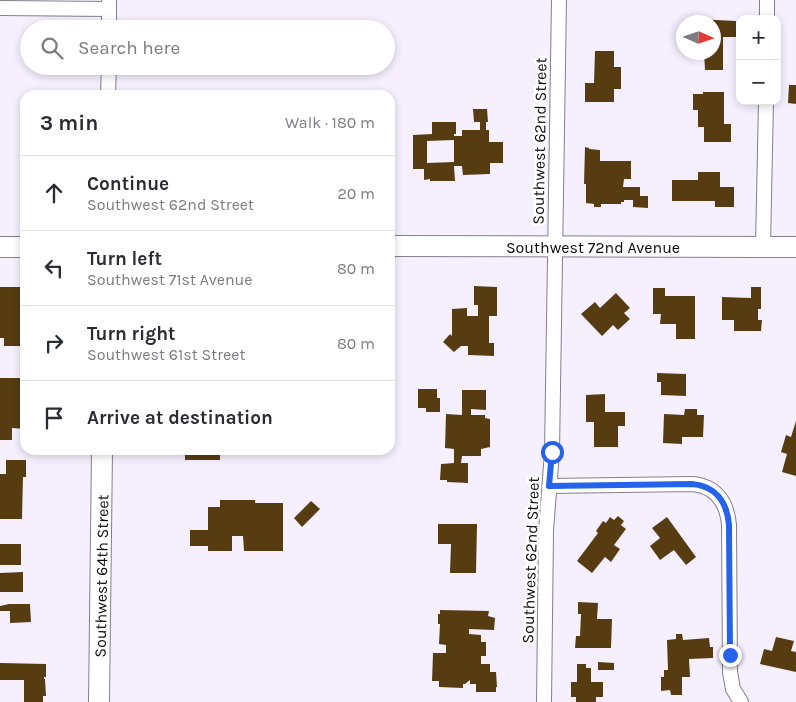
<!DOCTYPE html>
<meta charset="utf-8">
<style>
body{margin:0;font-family:Karla,sans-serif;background:#f2f2f3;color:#2b2b33}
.controls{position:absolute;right:15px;top:15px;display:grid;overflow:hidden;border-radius:10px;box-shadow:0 2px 8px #0003}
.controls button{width:45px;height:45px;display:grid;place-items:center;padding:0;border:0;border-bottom:1px solid #e1e1e2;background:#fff;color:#2b2b33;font:25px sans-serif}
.compass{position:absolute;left:676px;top:15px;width:45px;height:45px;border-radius:50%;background:#fff;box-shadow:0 2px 8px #0003;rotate:93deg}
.stop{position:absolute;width:15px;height:15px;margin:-11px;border:4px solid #2563eb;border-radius:50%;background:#fff}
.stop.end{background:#2563eb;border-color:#fff;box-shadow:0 1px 5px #0008}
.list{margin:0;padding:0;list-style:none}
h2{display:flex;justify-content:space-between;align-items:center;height:65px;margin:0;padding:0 20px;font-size:21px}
h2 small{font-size:16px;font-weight:400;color:#7c7c81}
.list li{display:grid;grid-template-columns:32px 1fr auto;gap:15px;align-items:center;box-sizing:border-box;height:75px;padding:0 20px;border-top:1px solid #e1e1e2}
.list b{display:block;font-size:19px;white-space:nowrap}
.list p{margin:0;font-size:16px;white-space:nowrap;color:#7c7c81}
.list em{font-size:16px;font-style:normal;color:#7c7c81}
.icon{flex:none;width:28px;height:28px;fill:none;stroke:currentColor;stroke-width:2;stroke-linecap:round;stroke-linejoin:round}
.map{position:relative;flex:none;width:796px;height:702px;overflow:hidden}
.search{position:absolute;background:#fff;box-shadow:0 2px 8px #0003;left:20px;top:20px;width:375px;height:55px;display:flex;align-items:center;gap:12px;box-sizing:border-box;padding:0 18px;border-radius:28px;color:#7c7c81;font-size:19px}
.panel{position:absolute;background:#fff;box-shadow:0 2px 8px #0003;left:20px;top:90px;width:375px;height:365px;border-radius:15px}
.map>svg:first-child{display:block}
.building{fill:#573c12;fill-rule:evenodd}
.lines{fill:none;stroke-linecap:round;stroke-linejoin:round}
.street-casing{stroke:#857f8c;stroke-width:16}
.secondary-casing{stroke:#857f8c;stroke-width:22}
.street{stroke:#fff;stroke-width:14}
.secondary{stroke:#fff;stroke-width:20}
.route{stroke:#2563eb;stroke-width:6}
.labels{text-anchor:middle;stroke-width:5;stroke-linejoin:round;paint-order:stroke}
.street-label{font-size:16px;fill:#0c0a0f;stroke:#fff}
</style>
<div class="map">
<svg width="796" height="702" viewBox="0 0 796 702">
<rect width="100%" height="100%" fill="#f6f0fe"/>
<path class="building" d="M696,19L736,21V37H723V70H705L704,52H714V22H696Z
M595,51H614V67H621V89H614V102H585V83H594Z
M789,85H796V104L788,103Z
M703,92H724V124H731V142H704V127H698V110H693V94H703Z
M473,109H487L488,122H486V130H489V142H503V163H490V174L463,175L462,166H454L455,181H430V179L424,180V169H413V135L432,134V122H456V134H454V136H462V130H480V122H474ZM454,140V162L427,163V141Z
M585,147L589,148V149L600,150V161H631V179H624L623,187H640V196H648V208L633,207V200H624V202H621V204H601V207H594V204L586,203V184H584Z
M698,172H720V187H734V207H715V201H672V180H698Z
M474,286L497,287V316H489V343H494V356L468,355V346H461L454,352L443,342L450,334L452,336V309L467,308V316H478V305H474Z
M0,287H25V346H4V338H0Z
M751,287H761V309H758V320H762L761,331H734V320H722V297L751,298Z
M653,288H665V296H695V339H676V324H660L661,314H653Z
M616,293L630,308L624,313L630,319L618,330L613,325L602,336L581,314L595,302L600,308Z
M657,373L686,374V396L661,395V382H657Z
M0,378H25V429L12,428V440H0Z
M418,389H437V398H440V412H426V408H418Z
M462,390H486V410L471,409V415H485V418L490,419V447L481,449V456H462L461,463H468V483L447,482V480H440L441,464L454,463V449L445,448L446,414L462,415Z
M605,394V412H625V426H618V447H594V422H586V395Z
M685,409H697V415H704L703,437H682V444L663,443L664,414L684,415Z
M796,421V476L782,472L787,454L781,452L786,435L791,437Z
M185,450H220V460H185Z
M6,460H26V477H23L22,519H0V474H6Z
M220,500H255V503H283V551H244L243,536H232V551H208V546H190V530H208V507H220Z
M311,501L320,509L302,527L294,518Z
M618,516L624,521L621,525L626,529L614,545L620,549L611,562L605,557L592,573L577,561L598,533L596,531L603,521L606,523L610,517L614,520Z
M667,517L696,557L686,565L674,550L660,560L650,546L660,538L652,528Z
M438,524H477L476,573H450L451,544H438Z
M0,544H21V565H0Z
M23,572V592H0V573Z
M578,602L598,603L597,619H612L611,648H575L576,636H580L581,614H578Z
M9,604H30L31,622L10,623V611H0V606Z
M440,610L489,611L488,616L495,618L494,630L469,629V634L481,635V642H486V656H481V664H490V672H496L497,687H496V692H476V684H470V680L465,684H463V688L439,687V681H432L433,653H446V645L439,644L440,624H438V614H440Z
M676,634H682L683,640L709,638L710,647H713V658L689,659L690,677H682V695H671L670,690L661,691V677H664V670H668L667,640L676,639Z
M776,637L794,641L791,651L796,652V672L760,664L764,649L772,651Z
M598,662L614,663V670H598Z
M0,663L46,664V677H44V679H45L46,696H43V702H24V680H0Z
M577,664H586V668H591V682H603V697H596V702H576V697H571V682H577Z"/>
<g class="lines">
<g class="street-casing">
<path id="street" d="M0,8L109,9
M767,19V0
M109,29V2
M108,95L109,66
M763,247L766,101
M549,486L692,484C716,486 727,502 729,525L730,672L733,689L741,702
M544,702L546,531L552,452L559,0"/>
</g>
<g class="secondary-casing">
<path id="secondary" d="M390,246L796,247
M0,247H25
M99,702L102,450"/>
</g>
<use href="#street" class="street"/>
<use href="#secondary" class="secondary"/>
</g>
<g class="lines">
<path class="route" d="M552,452L549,486L692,484C716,486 727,502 729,525L730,655"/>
</g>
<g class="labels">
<g class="street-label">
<text transform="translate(539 141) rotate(-89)" y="6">Southwest 62nd Street</text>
<text x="593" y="253">Southwest 72nd Avenue</text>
<text transform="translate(530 560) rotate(-88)" y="6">Southwest 62nd Street</text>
<text transform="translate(101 576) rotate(-89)" y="6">Southwest 64th Street</text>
</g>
</g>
</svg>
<div class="controls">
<button>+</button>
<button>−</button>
</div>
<svg class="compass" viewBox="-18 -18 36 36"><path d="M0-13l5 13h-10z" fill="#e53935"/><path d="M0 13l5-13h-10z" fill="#7c7c81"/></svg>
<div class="stop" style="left:552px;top:452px"></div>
<div class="stop end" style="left:730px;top:655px"></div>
<div class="search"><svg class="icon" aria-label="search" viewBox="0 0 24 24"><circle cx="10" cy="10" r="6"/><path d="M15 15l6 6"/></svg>Search here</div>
<section class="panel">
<h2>3 min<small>Walk · 180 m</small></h2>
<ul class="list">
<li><svg class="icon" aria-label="ahead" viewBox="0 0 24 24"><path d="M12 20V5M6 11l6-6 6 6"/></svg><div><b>Continue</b><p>Southwest 62nd Street</p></div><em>20 m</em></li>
<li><svg class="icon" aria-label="left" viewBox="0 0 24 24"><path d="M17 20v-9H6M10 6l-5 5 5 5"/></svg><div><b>Turn left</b><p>Southwest 71st Avenue</p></div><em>80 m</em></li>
<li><svg class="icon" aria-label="right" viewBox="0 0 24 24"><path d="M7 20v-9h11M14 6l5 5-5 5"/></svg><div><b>Turn right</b><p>Southwest 61st Street</p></div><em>80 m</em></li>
<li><svg class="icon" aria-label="arrive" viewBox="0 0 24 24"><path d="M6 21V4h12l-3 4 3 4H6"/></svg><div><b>Arrive at destination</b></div></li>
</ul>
</section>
</div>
